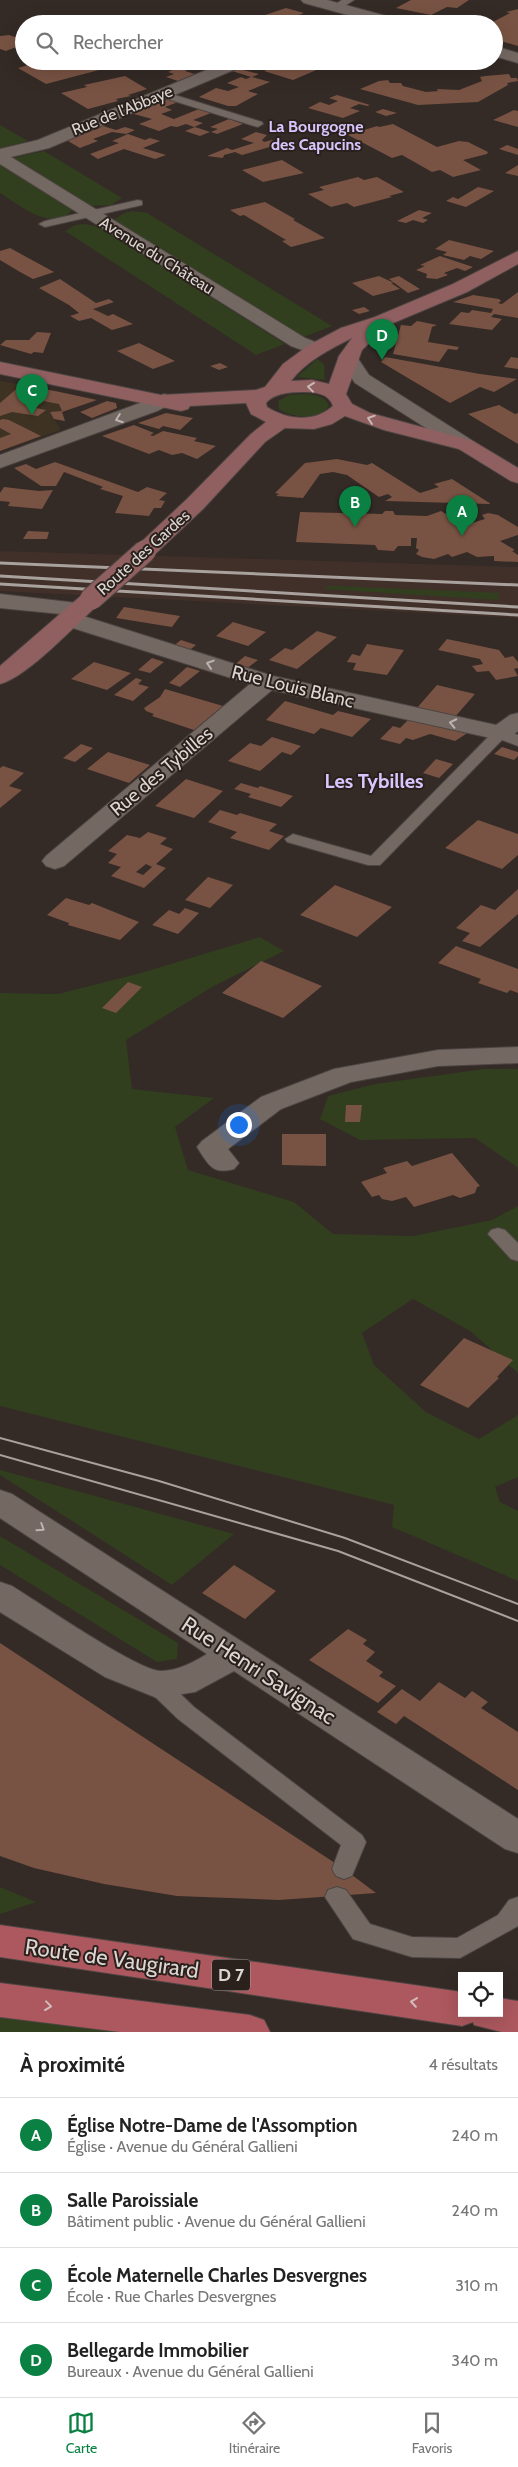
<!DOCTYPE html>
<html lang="fr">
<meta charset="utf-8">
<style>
body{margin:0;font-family:Cabin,sans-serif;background:#f6f6f6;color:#222}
.controls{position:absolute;right:15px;bottom:15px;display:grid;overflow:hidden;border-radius:0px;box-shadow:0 5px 20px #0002}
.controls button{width:45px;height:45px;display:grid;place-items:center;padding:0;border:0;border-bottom:1px solid #e0e0e0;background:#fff;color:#222;font:25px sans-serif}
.you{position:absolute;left:238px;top:1124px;width:18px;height:18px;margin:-12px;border:4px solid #fff;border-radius:50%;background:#1a73e8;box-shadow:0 0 0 8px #1a73e833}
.badge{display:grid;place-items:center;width:32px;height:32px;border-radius:50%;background:#0b8043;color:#fff;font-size:16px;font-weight:700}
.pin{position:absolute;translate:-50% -41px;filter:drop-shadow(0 1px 2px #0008)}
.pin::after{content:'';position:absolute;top:26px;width:18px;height:15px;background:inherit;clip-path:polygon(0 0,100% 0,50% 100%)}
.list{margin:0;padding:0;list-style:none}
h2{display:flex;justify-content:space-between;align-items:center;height:65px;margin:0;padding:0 20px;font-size:21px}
h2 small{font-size:16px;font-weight:400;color:#767676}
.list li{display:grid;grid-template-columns:32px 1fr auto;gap:15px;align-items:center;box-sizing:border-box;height:75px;padding:0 20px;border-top:1px solid #e0e0e0}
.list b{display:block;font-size:19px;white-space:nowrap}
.list p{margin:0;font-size:16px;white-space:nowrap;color:#767676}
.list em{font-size:16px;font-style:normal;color:#767676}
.icon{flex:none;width:28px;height:28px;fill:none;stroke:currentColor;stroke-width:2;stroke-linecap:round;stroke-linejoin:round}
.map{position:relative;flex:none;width:518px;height:2032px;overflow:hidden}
.search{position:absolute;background:#fff;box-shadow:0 5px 20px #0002;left:15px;right:15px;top:15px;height:55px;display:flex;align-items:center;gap:12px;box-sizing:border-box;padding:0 18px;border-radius:28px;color:#767676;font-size:19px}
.sheet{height:365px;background:#fff}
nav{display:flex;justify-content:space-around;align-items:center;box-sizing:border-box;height:70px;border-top:1px solid #e0e0e0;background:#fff;font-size:14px;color:#767676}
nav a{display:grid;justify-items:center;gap:2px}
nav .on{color:#0b8043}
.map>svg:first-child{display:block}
.built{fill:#403029}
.education{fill:#3e3223}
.green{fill:#313f1f}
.building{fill:#785343;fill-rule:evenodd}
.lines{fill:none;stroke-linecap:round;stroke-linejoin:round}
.service-casing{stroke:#4d4542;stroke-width:2}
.minor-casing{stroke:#4d4542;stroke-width:2}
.secondary-casing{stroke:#4d4542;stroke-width:2}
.primary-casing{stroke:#4d4542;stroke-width:2}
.service{fill:#746863;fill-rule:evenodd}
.minor{fill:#746863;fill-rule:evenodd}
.secondary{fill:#906061;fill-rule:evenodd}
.primary{fill:#ac585e;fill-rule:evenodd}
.tram{stroke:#a9a19e;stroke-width:2}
.rail{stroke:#a9a19e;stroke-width:3}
.secondary-bridge-casing{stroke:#4d4542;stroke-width:24;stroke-linecap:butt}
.secondary-bridge{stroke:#906061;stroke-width:22}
.oneway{stroke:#c9b8b6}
.oneway2{stroke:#bdb4b1}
.oneway3{stroke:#d2bcbb}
.labels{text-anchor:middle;stroke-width:4;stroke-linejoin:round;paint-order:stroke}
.far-street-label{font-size:16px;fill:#dcd5d2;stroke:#2a201c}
.far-neighbourhood-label{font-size:16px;font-weight:bold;fill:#d8c5fd;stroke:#2a201c}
.shield{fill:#2a201c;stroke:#a79f9b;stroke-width:1}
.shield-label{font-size:18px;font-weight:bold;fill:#dcd5d2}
.street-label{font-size:19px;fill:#dcd5d2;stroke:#2a201c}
.neighbourhood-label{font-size:20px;font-weight:bold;fill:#d8c5fd;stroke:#2a201c}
.near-street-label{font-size:22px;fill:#dcd5d2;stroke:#2a201c}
</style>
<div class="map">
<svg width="518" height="2032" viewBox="0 0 518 2032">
<rect width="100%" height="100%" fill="#342a26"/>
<path class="built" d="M0,551L518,567V618L0,591Z"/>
<path class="education" d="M0,381L55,391L65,421L54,419L61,430L0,451Z"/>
<path class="green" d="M0,125L28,141L0,148Z
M44,151L122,198L111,205L90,206L13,158Z
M0,165L72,210C53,234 18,204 0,193Z
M133,211L147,213L332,326L304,337L114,220L124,213Z
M85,224L99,227L285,344L256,355L65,231L75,225Z
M317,359L324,364L325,380L297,377Z
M305,394C314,395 326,396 329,406C319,421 292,418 279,409L278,401L289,395Z
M328,586H339L499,593V600L324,589Z
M260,937L284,951L212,987L126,1040L132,1089L214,1098L175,1127L188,1170L294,1202L333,1234L413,1236L492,1220L518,1206V1373L470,1331L413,1299L362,1333L374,1365L426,1412L479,1439L518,1415V1477L495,1487L500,1502L518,1511V1581L392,1527L394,1505L0,1406V993L58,994L141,973Z
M484,1069H518V1170L517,1167L475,1138L360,1140L320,1119L328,1096L375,1084Z
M0,1470L234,1534L172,1585L0,1475Z
M0,1536L178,1643L177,1659L157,1662L0,1565Z
M0,1887L36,1902L0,1914Z
M0,2002L203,2032H0Z"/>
<path class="building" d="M411,0H469L457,8L447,7L431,15L396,8Z
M286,8L304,13L286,20L291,21L285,24H270L253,19Z
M518,9V46L494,39V24H489L510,13L506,12Z
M127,16L141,20L134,23L114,21Z
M9,35L24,40V44L6,51L0,49V36Z
M42,61H75L99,70L46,84L18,68Z
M288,61H333L335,62L293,80L264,71Z
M179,67L187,70L185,71L195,74L178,81L166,77L174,74L168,72Z
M239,69L259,74L252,77L270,82L248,91L258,94L236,106H228L199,97L216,88L228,91L239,87L227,83L241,77L246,79L251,77L232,71Z
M509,74L511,78H517L518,81L507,83L508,85L478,102L418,105L360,89L379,81L388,80L390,83H401L403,86L426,92L438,91L437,89L459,90L482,81L480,77L485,76Z
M125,76L147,89L128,95L131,96L116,99L118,101L88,109L61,93L87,87L84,85Z
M337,95L370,105L367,106L359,104L350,108L360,111L343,118L308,108L320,102L329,105L338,101L329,98Z
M166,99L178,102L165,107L172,110L161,114L174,119L199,109L211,113L193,120L203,123L194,127L186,124L177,127L171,126L159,131L139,124L152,119L130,113Z
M383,109L397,113L386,116L375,112Z
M514,110L518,111V127L493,120Z
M229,119L243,124L217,134L211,132L218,129L210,127Z
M393,124L437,147L459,141L468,142L488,152L487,154L463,160L481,170L453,177L440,170L432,172L402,155L392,158L348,135L377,126L379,127Z
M100,125L116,130L125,127L135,130L126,134L112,132L93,139L98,141L80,148L68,141L71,137Z
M195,127L210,132L200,136L185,131Z
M256,132L267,135L262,140L264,142L272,140L280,144L242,155L235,152L224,155L223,158L207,156L227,148L232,150L254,143L241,139Z
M128,134L145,140L150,138L160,141L143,148L166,155L155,159L124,149L98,159L90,154L119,143L112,141Z
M507,145L518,149V155L499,149Z
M282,160L304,173L263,182L242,170Z
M518,165V176L505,173Z
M358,177L364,180L377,177L404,192L389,196L392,197L354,207L347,203L331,207L308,194L324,190L319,187Z
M478,187L494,191L466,207L446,201L453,197L458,199Z
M265,202L295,219L293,220L325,238L291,247L282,241L286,240L244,215L240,216L230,210Z
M419,210L432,213L422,218L428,220L423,223L413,220L406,223L397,221Z
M449,240L494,251L481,259L470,256L464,260L443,255L447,252L435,249Z
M10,248L54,272L33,279L20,272L0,260V251Z
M440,256L473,267L465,271L457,268L444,273L448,275L437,279L426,278L427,274L416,270L425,266L420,265Z
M379,276L394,283H391L400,289L373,296L352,283Z
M399,276L420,289L408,293L389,279Z
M60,279L96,303L109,299L114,302L93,309L108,316L113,314L133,324L112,330L91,318L79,321L70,316L79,313L69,305L39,288Z
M518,292V318L494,314L491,317L502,319L492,330L449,324L461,312L469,313L472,310L491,313L493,309L453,302L473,295L499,299L501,301L498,303L502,304Z
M364,307L370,311L359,314L352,310Z
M417,321L437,325L432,327L428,342L459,347L457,350L448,349L439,362L393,354L401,325L411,326Z
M37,332L51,333L43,353L34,352L31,354L0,345L6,340H29Z
M139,343L175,361L153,369L117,351Z
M385,357L480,374L517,379L494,392L480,387L450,403L381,362Z
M511,357L518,358V369L504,367Z
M220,363L228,367L219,370L210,366Z
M21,385L55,391L97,400L62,412L65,421L54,419L50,412L62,411L59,404L43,401L36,408L46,410L38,416L12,412L0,416V403Z
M107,401L116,403L117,408L92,418L80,412Z
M499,405L515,414L518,413V444L468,414Z
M166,413L193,418L180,430L163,426L159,429L138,423Z
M3,419L9,420L41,436L0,451V438L11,434L0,428V420Z
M134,425L154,433L150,435L153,436L163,431L197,438L194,441L216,446L197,459L182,453L172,455L159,450L149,454L102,436Z
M337,459L367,465L372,463L420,493L439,487L434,484L452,479L491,504L385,501L392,497L388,494L379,497L347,475L333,472L320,474L303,498L276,496L279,494L275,493L305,463Z
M55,462L138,492L147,487L167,493L159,500L165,501L161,508H154L149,516L115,513L123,496L100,489L103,487L64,472L56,486H41L14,468L26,464L36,469Z
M4,487L39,491L53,490L42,509L8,506L10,502L0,501V493Z
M385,511H393L395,515L427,516L441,511L449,516L456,513L472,523L485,519L482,515L488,513L498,515L518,527V535L500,541L515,550L512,551L518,555V562L494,561V556L477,557L467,552L452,557L448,554L434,559L422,557L416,554L419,550L416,548L417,538H411V546H398L394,551L378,550L375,545L296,542L300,512L382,514Z
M28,531L49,532L47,539H23Z
M124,607L180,616L172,627L116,618Z
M233,622L266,632L248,646L216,636Z
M317,631L337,637L297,669L269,660L285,648L292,650Z
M447,639L499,650L505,658L513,656L518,662V668L514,669L518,676L496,680L489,671L477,672L472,666L483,664L480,659L438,650Z
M181,640L196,645L187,652L172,647Z
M367,644L404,650L387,675L353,670L356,663L347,662L352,654L360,656Z
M245,656L258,660L246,669L233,666Z
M152,658L164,662L150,673L138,670Z
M94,662L131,673L107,690L71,679Z
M187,667L200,671L180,687L169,683Z
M136,678L142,680L138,684L149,687L133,701L114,695Z
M437,685L475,694L454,718L416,709Z
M165,689L223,706L194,730L152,716L154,714L146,711L144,708L160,697Z
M285,701L333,715L338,711L371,719L352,737L321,728L314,734L266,720Z
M410,718L469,732L455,741L430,734L413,740L406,738L400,744L380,739L393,726L400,728Z
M272,737L301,746L291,755L282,752L260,771L228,761L250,743L261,746Z
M81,744L93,748L75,762L63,758Z
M502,747L518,752V756L514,760L494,754Z
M108,752L150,765L129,783L87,769Z
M436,759L453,764L439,778L423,773Z
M3,766L24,773L9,786L22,790L0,808V768Z
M186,779L223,791L194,818L155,806Z
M241,783L258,788L260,786L293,796L281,807L248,797L251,794L234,789Z
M220,810L237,815L240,813L277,824L269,831L284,836L269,850L230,838L237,832L208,822Z
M478,820L518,834V855L502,869L445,848Z
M148,832L167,838L160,844L173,849L156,864L166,868L144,888L111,876L121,867L108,863L117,854L108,851L127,835L140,838ZM146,864L152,867L143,875L136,872Z
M208,877L233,885L210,908L185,900Z
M335,885L392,907L357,937L300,915Z
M518,889V914L480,947L462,941L470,933L456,928L481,905L495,910Z
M66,898L89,905L92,903L139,922L120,940L68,925L69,923L47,915Z
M185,908L199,913L178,934L152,925L169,910L179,914Z
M456,946L518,969V993L510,990L507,993L478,983L481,979L438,963Z
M261,961L322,986L283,1018L222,993Z
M128,982L142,987L116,1013L102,1008Z
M346,1105H362L360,1122H345Z
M282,1134H326V1166L282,1165Z
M452,1153L480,1186L477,1187L475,1193L460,1198L453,1195L414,1207L406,1197L392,1201L382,1199L379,1195L372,1197L361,1182L387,1173L383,1168L407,1161L412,1166Z
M464,1338L513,1360L497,1377L499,1378L468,1408L420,1385Z
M234,1565L276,1591L245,1619L202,1593Z
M348,1629L367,1640L363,1644L375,1652L366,1661L383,1672L379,1676L396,1686L378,1703L309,1660Z
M0,1643L344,1869L376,1893L279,1900L177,1896L104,1884L34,1868L0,1856Z
M439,1682L465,1698L472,1691L488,1702L481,1708L518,1732V1790L404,1716L396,1724L377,1712L402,1689L420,1701Z"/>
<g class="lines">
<g class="service-casing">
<path id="service" d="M342,0H354L340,9H334V5Z
M162,91L262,122L263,124L258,127L254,126L158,96V92Z
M138,200L142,201V205L45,227L39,224L45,221Z
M500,728L518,735V746L502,740L380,865H368L287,842L285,839L293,834L371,856L495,730Z
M498,1228L505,1230L518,1243V1261L511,1259L488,1234L491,1230Z
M157,1676L165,1679L194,1707L362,1835L366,1842L352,1876L344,1879L336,1876L332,1869L341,1845L178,1719L149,1691L146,1685L149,1679Z
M337,1887L346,1890L370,1924L412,1937L457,1938L498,1915L509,1900L518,1897V1926L460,1958L412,1957L353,1939L325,1897L328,1890Z"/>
</g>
<g class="minor-casing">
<path id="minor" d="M301,0H327L405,21L407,24H380L304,3Z
M494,46L518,53V63L494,56Z
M228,61H250L248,64L49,148L11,157L305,338L323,345L326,349L323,353L316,355L291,346L0,164V149L38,140Z
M348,352L355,354L369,375L473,441L476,445L473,449L466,451L459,449L355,383L338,358L341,354Z
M164,394L171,396L174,400L171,404L157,411L0,468V455Z
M0,594L86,604L89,609L86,614L80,615L273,676L496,725L510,715L518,713V731L509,738L500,740L272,690L64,866L55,869L46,866L42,861L46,856L250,684L60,624L57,619L61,614L0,608Z
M518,1047V1063L438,1066L351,1082L281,1109L228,1149L239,1163L234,1169C212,1175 208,1164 197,1147L202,1141L261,1097L334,1069L438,1050Z
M0,1490L12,1494L518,1819V1853L505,1849L234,1671L195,1692L157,1698L105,1677L0,1612V1582L12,1586C38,1602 138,1671 161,1671C177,1671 194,1662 207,1654L0,1518Z"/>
</g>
<g class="secondary-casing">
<path id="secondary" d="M518,251V264L467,292L386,326L362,350L346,394L352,404L370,413L473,441L518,468V483L511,481L459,449L384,430L345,416L332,424L314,429L285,428L265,442L203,509L153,556L145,558L137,556L134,551L137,546L187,499L251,434L266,422L251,414L246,403L190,406L188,409L181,411L0,374V362L161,395L256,390L265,387L283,364L309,345L341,328L375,317L453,284ZM352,338L339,356L329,384L312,380L291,381C306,361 330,349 352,338ZM303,392C314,392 329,393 333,406C314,423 288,420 267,407L266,403C274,393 291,392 303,392Z
M91,592L99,594L102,599L99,604C76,624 28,677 0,684V666L83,594Z"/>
</g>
<g class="primary-casing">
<path id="primary" d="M0,1925L462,1992V2013H499V1998L518,2001V2032H502L474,2025L473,2022L462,2026L0,1957Z
M0,1983L250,2015L264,2020L270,2032H120L0,2017Z"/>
</g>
<use href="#service" class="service"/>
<use href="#minor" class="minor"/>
<use href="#secondary" class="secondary"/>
<use href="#primary" class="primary"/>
<path class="tram" d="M0,1438L159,1481L345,1538L518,1604
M0,1455L338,1551L518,1621"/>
<path class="rail" d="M0,563L518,585
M0,576L518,607
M0,584L518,615"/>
<g class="secondary-bridge-casing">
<path id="secondary-bridge" d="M91,599L145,551"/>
</g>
<use href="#secondary-bridge" class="secondary-bridge"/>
</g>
<defs><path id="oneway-chevron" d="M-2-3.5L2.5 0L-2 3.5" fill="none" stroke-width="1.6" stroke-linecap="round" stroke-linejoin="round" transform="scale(1.25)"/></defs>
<g class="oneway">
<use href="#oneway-chevron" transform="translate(311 387) rotate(-173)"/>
<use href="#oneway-chevron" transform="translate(371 419) rotate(-161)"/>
</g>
<g class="oneway2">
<use href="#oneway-chevron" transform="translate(119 419) rotate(160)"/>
<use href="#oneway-chevron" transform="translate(210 664) rotate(-162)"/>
<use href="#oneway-chevron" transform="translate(453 723) rotate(-168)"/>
<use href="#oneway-chevron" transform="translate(41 1528) rotate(33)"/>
</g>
<g class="oneway3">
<use href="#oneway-chevron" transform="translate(414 2002) rotate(-172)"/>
<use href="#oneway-chevron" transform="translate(48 2006) rotate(7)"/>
</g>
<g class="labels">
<g class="far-street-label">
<text transform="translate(122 110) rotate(-22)" y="6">Rue de l'Abbaye</text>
<text transform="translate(157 255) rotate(32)" y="6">Avenue du Château</text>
<text transform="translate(143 552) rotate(-42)" y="6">Route des Gardes</text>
</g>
<g class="far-neighbourhood-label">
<text x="316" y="132">La Bourgogne<tspan x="316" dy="18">des Capucins</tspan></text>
</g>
<rect class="shield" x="212" y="1959.5" width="38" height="31" rx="4"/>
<g class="shield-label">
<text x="231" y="1981">D 7</text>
</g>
<g class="street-label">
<text transform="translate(293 686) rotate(14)" y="7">Rue Louis Blanc</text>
<text transform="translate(161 771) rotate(-40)" y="7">Rue des Tybilles</text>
</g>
<g class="neighbourhood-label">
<text x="374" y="788">Les Tybilles</text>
</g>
<g class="near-street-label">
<text transform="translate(259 1670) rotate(33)" y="8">Rue Henri Savignac</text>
<text transform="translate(112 1958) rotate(8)" y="8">Route de Vaugirard</text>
</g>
</g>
</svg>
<div class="controls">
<button><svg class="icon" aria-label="locate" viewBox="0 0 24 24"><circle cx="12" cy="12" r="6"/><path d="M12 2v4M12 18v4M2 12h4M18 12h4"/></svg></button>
</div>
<div class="you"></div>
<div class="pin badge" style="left:462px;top:536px">A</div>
<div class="pin badge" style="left:355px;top:527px">B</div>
<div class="pin badge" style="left:32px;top:415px">C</div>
<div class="pin badge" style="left:382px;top:360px">D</div>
<div class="search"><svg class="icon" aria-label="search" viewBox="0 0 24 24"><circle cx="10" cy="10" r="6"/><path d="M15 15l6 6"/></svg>Rechercher</div>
</div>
<section class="sheet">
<h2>À proximité<small>4 résultats</small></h2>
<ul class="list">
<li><span class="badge">A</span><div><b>Église Notre-Dame de l'Assomption</b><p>Église · Avenue du Général Gallieni</p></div><em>240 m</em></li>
<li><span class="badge">B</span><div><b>Salle Paroissiale</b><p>Bâtiment public · Avenue du Général Gallieni</p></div><em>240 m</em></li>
<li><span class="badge">C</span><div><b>École Maternelle Charles Desvergnes</b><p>École · Rue Charles Desvergnes</p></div><em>310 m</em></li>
<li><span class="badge">D</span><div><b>Bellegarde Immobilier</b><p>Bureaux · Avenue du Général Gallieni</p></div><em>340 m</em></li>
</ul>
</section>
<nav>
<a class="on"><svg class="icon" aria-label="map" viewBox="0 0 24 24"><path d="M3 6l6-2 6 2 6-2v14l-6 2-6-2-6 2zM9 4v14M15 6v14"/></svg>Carte</a>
<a><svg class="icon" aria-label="directions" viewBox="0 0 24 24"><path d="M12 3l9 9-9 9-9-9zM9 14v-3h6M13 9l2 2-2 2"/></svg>Itinéraire</a>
<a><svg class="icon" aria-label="saved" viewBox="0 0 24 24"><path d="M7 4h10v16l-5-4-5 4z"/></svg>Favoris</a>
</nav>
